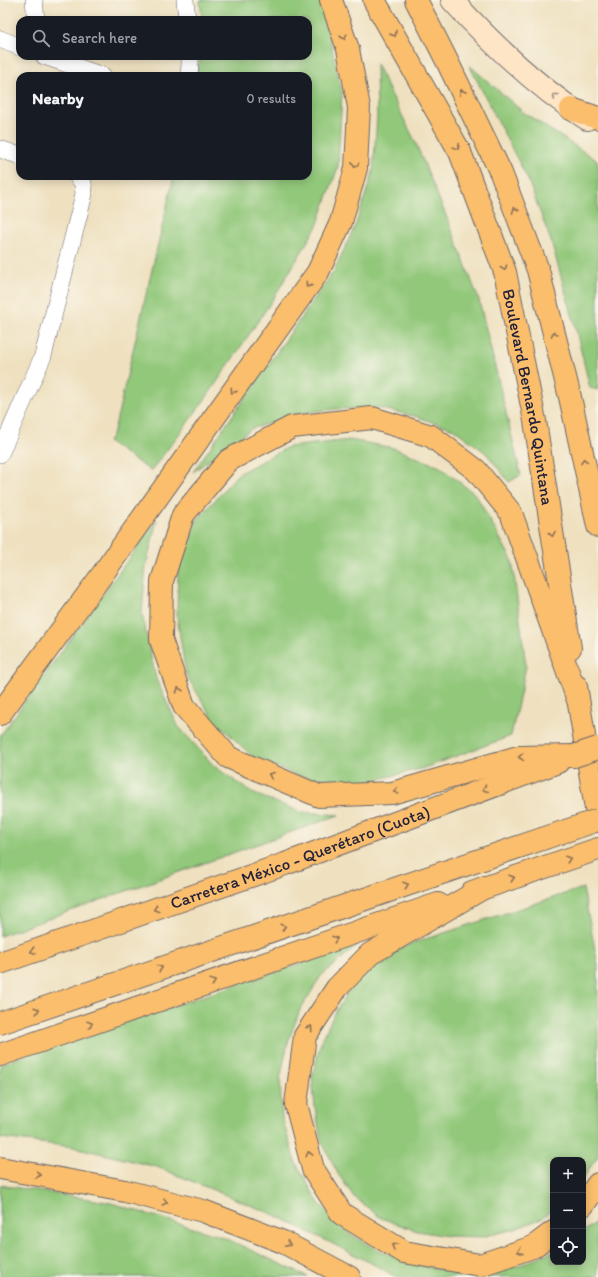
<!DOCTYPE html>
<meta charset="utf-8">
<style>
body{margin:0;font-family:Itim,sans-serif;background:#20242c;color:#f1f3f6}
.controls{position:absolute;right:12px;bottom:12px;display:grid;overflow:hidden;border-radius:8px;box-shadow:0 2px 10px #0003}
.controls button{width:36px;height:36px;display:grid;place-items:center;padding:0;border:0;border-bottom:1px solid #363941;background:#171b24;color:#f1f3f6;font:20px sans-serif}
.list{margin:0;padding:0;list-style:none}
h2{display:flex;justify-content:space-between;align-items:center;height:52px;margin:0;padding:0 16px;font-size:17px}
h2 small{font-size:13px;font-weight:400;color:#9ea1a6}
.icon{flex:none;width:22px;height:22px;fill:none;stroke:currentColor;stroke-width:2;stroke-linecap:round;stroke-linejoin:round}
.map{position:relative;flex:none;width:598px;height:1277px;overflow:hidden}
.search{position:absolute;background:#171b24;box-shadow:0 2px 10px #0003;left:16px;top:16px;width:296px;height:44px;display:flex;align-items:center;gap:10px;box-sizing:border-box;padding:0 14px;border-radius:12px;color:#9ea1a6;font-size:15px}
.panel{position:absolute;background:#171b24;box-shadow:0 2px 10px #0003;left:16px;top:72px;width:296px;height:108px;border-radius:12px}
.map>svg:first-child{display:block}
.green{fill:#92c87a;stroke:#5a755a}
.lines{fill:none;stroke-linecap:round;stroke-linejoin:round}
.street-casing{stroke:#6a656a;stroke-width:18}
.secondary-casing{stroke:#6a656a;stroke-width:24}
.highway-casing{stroke:#6a656a;stroke-width:24}
.street{stroke:#fff;stroke-width:17}
.secondary{stroke:#fde5c5;stroke-width:22}
.highway{stroke:#fabe6d;stroke-width:22}
.highway-bridge-casing{stroke:#6a656a;stroke-width:24;stroke-linecap:butt}
.highway-bridge{stroke:#fabe6d;stroke-width:22}
.oneway{stroke:#8e7054}
.oneway2{stroke:#9a8d87}
.labels{text-anchor:middle;stroke-width:4;stroke-linejoin:round;paint-order:stroke}
.street-label{font-size:17px;fill:#22223b;stroke:#fbf7ec}
</style>
<div class="map">
<svg width="598" height="1277" viewBox="0 0 598 1277">
<rect width="100%" height="100%" fill="#fbf7ec"/>
<filter id="ink" filterUnits="userSpaceOnUse"><feTurbulence type="fractalNoise" baseFrequency=".025" numOctaves="2"/><feDisplacementMap in="SourceGraphic" scale="8" xChannelSelector="R" yChannelSelector="G"/><feConvolveMatrix kernelMatrix="1 2 1 2 8 2 1 2 1" color-interpolation-filters="sRGB"/></filter>
<filter id="wash" filterUnits="userSpaceOnUse"><feTurbulence type="fractalNoise" baseFrequency=".012" numOctaves="4" result="noise"/><feDisplacementMap in="SourceGraphic" scale="16" xChannelSelector="R" yChannelSelector="G"/><feGaussianBlur stdDeviation="0.9" result="paint"/><feColorMatrix in="noise" values="0 0 0 0 0 0 0 0 0 0 0 0 0 0 0 0 0 1.4 0 .05"/><feComposite in="paint" operator="in"/></filter>
<g filter="url(#wash)">
<rect width="100%" height="100%" fill="#efe1c0"/>
<path class="green" d="M200,0H319L323,8L342,92L338,167L317,226L273,299L204,401L151,471L108,442L114,431L174,176H308V76H195L201,56H308V20H202Z
M376,64L414,139L452,230L479,300L521,475L509,482L486,453L454,429L414,416L378,408L337,409L301,413L251,429L193,472L334,271L356,224L373,172L377,117Z
M469,65L523,112L598,161V390L590,388L574,322L551,241L528,180Z
M350,440L394,448L440,467L476,495L512,560L526,666L511,736L424,768L359,784L299,776L253,757L214,720L186,675L177,617L178,571L197,520L238,474L288,447Z
M157,520L146,566L142,614L156,679L178,726L214,766L252,793L301,812L339,815L0,936V736Z
M583,888L598,965V1156L583,1178V1160H553V1209L542,1218L515,1229L482,1237L448,1236L417,1231L381,1218L354,1197L338,1174L321,1140L315,1107L312,1077L321,1042L334,1014L352,986L389,954L410,944Z
M359,944L321,976L300,1010L288,1042L280,1079L282,1118L295,1161L318,1202L348,1233L380,1251L431,1268L468,1274L518,1266L553,1251V1262H583V1232L593,1225L598,1217V1277H396L373,1264L277,1216L157,1167L74,1147L0,1138V1064Z
M0,1185L108,1202L223,1237L308,1277H0Z"/>
</g>
<g filter="url(#ink)">
<g class="lines">
<g class="street-casing">
<path id="street" d="M34,0L36,20
M185,0L187,20
M0,39L20,47
M44,56L103,76
M189,76L190,64V56
M0,149L20,156
M0,454L43,356L84,194L83,183L77,176"/>
</g>
<g class="secondary-casing">
<path id="secondary" d="M452,0C492,44 537,87 587,119"/>
</g>
<g class="highway-casing">
<g id="highway">
<path id="s1" d="M374,0L460,152L505,272L535,421L570,648"/>
<path d="M416,0L446,59L501,173L538,270L570,397L598,526"/>
<path d="M571,109L598,118"/>
<path d="M576,686L598,821"/>
<path d="M0,714L99,579L318,272L341,222L356,168L359,107L348,49L331,0"/>
<path d="M574,756L518,757L392,793L319,796L228,757L184,706L161,640L162,581L183,515L229,460L292,427L372,418L431,436L476,470L511,513L578,700"/>
<path d="M485,887L370,954L337,988L305,1036L296,1104L313,1169L342,1214L404,1252L480,1265L533,1247L553,1232"/>
<path d="M472,892L598,849"/>
<path id="s2" d="M0,963L285,864L558,762"/>
<path d="M0,1023L542,839"/>
<path d="M0,1055L438,904"/>
<path d="M0,1168L125,1191L203,1211L283,1242L349,1277"/>
<path d="M583,1205L598,1184"/>
</g>
</g>
<use href="#street" class="street"/>
<use href="#secondary" class="secondary"/>
<use href="#highway" class="highway"/>
<g class="highway-bridge-casing">
<path id="highway-bridge" d="M574,756L598,748
M542,839L598,820"/>
</g>
<use href="#highway-bridge" class="highway-bridge"/>
</g>
<defs><path id="oneway-chevron" d="M-2-3.5L2.5 0L-2 3.5" fill="none" stroke-width="1.6" stroke-linecap="round" stroke-linejoin="round"/></defs>
<g class="oneway">
<use href="#oneway-chevron" transform="translate(394 34) rotate(60)"/>
<use href="#oneway-chevron" transform="translate(344 37) rotate(71)"/>
<use href="#oneway-chevron" transform="translate(462 92) rotate(-116)"/>
<use href="#oneway-chevron" transform="translate(457 147) rotate(62)"/>
<use href="#oneway-chevron" transform="translate(355 165) rotate(97)"/>
<use href="#oneway-chevron" transform="translate(515 210) rotate(-111)"/>
<use href="#oneway-chevron" transform="translate(504 268) rotate(71)"/>
<use href="#oneway-chevron" transform="translate(308 285) rotate(125)"/>
<use href="#oneway-chevron" transform="translate(554 334) rotate(-104)"/>
<use href="#oneway-chevron" transform="translate(233 391) rotate(125)"/>
<use href="#oneway-chevron" transform="translate(584 461) rotate(-102)"/>
<use href="#oneway-chevron" transform="translate(552 534) rotate(81)"/>
<use href="#oneway-chevron" transform="translate(179 690) rotate(-109)"/>
<use href="#oneway-chevron" transform="translate(521 757) rotate(175)"/>
<use href="#oneway-chevron" transform="translate(271 775) rotate(-157)"/>
<use href="#oneway-chevron" transform="translate(485 789) rotate(159)"/>
<use href="#oneway-chevron" transform="translate(396 791) rotate(167)"/>
<use href="#oneway-chevron" transform="translate(568 859) rotate(-19)"/>
<use href="#oneway-chevron" transform="translate(512 878) rotate(-18)"/>
<use href="#oneway-chevron" transform="translate(406 885) rotate(-19)"/>
<use href="#oneway-chevron" transform="translate(156 909) rotate(161)"/>
<use href="#oneway-chevron" transform="translate(283 927) rotate(-19)"/>
<use href="#oneway-chevron" transform="translate(335 939) rotate(-19)"/>
<use href="#oneway-chevron" transform="translate(33 951) rotate(161)"/>
<use href="#oneway-chevron" transform="translate(160 968) rotate(-19)"/>
<use href="#oneway-chevron" transform="translate(213 982) rotate(-19)"/>
<use href="#oneway-chevron" transform="translate(37 1010) rotate(-19)"/>
<use href="#oneway-chevron" transform="translate(90 1024) rotate(-19)"/>
<use href="#oneway-chevron" transform="translate(310 1028) rotate(-56)"/>
<use href="#oneway-chevron" transform="translate(309 1154) rotate(-104)"/>
<use href="#oneway-chevron" transform="translate(38 1175) rotate(11)"/>
<use href="#oneway-chevron" transform="translate(165 1202) rotate(14)"/>
<use href="#oneway-chevron" transform="translate(288 1244) rotate(27)"/>
<use href="#oneway-chevron" transform="translate(394 1246) rotate(-149)"/>
<use href="#oneway-chevron" transform="translate(520 1251) rotate(161)"/>
</g>
<use class="oneway2" href="#oneway-chevron" transform="translate(555 96) rotate(-141)"/>
</g>
<g class="labels">
<g class="street-label">
<text dy="6" stroke="none"><textPath href="#s1" startOffset="430">Boulevard Bernardo Quintana</textPath></text>
<text dy="6" stroke="none"><textPath href="#s2" startOffset="318">Carretera México - Querétaro (Cuota)</textPath></text>
</g>
</g>
</svg>
<div class="controls">
<button>+</button>
<button>−</button>
<button><svg class="icon" aria-label="locate" viewBox="0 0 24 24"><circle cx="12" cy="12" r="6"/><path d="M12 2v4M12 18v4M2 12h4M18 12h4"/></svg></button>
</div>
<div class="search"><svg class="icon" aria-label="search" viewBox="0 0 24 24"><circle cx="10" cy="10" r="6"/><path d="M15 15l6 6"/></svg>Search here</div>
<section class="panel">
<h2>Nearby<small>0 results</small></h2>
<ul class="list">
</ul>
</section>
</div>
